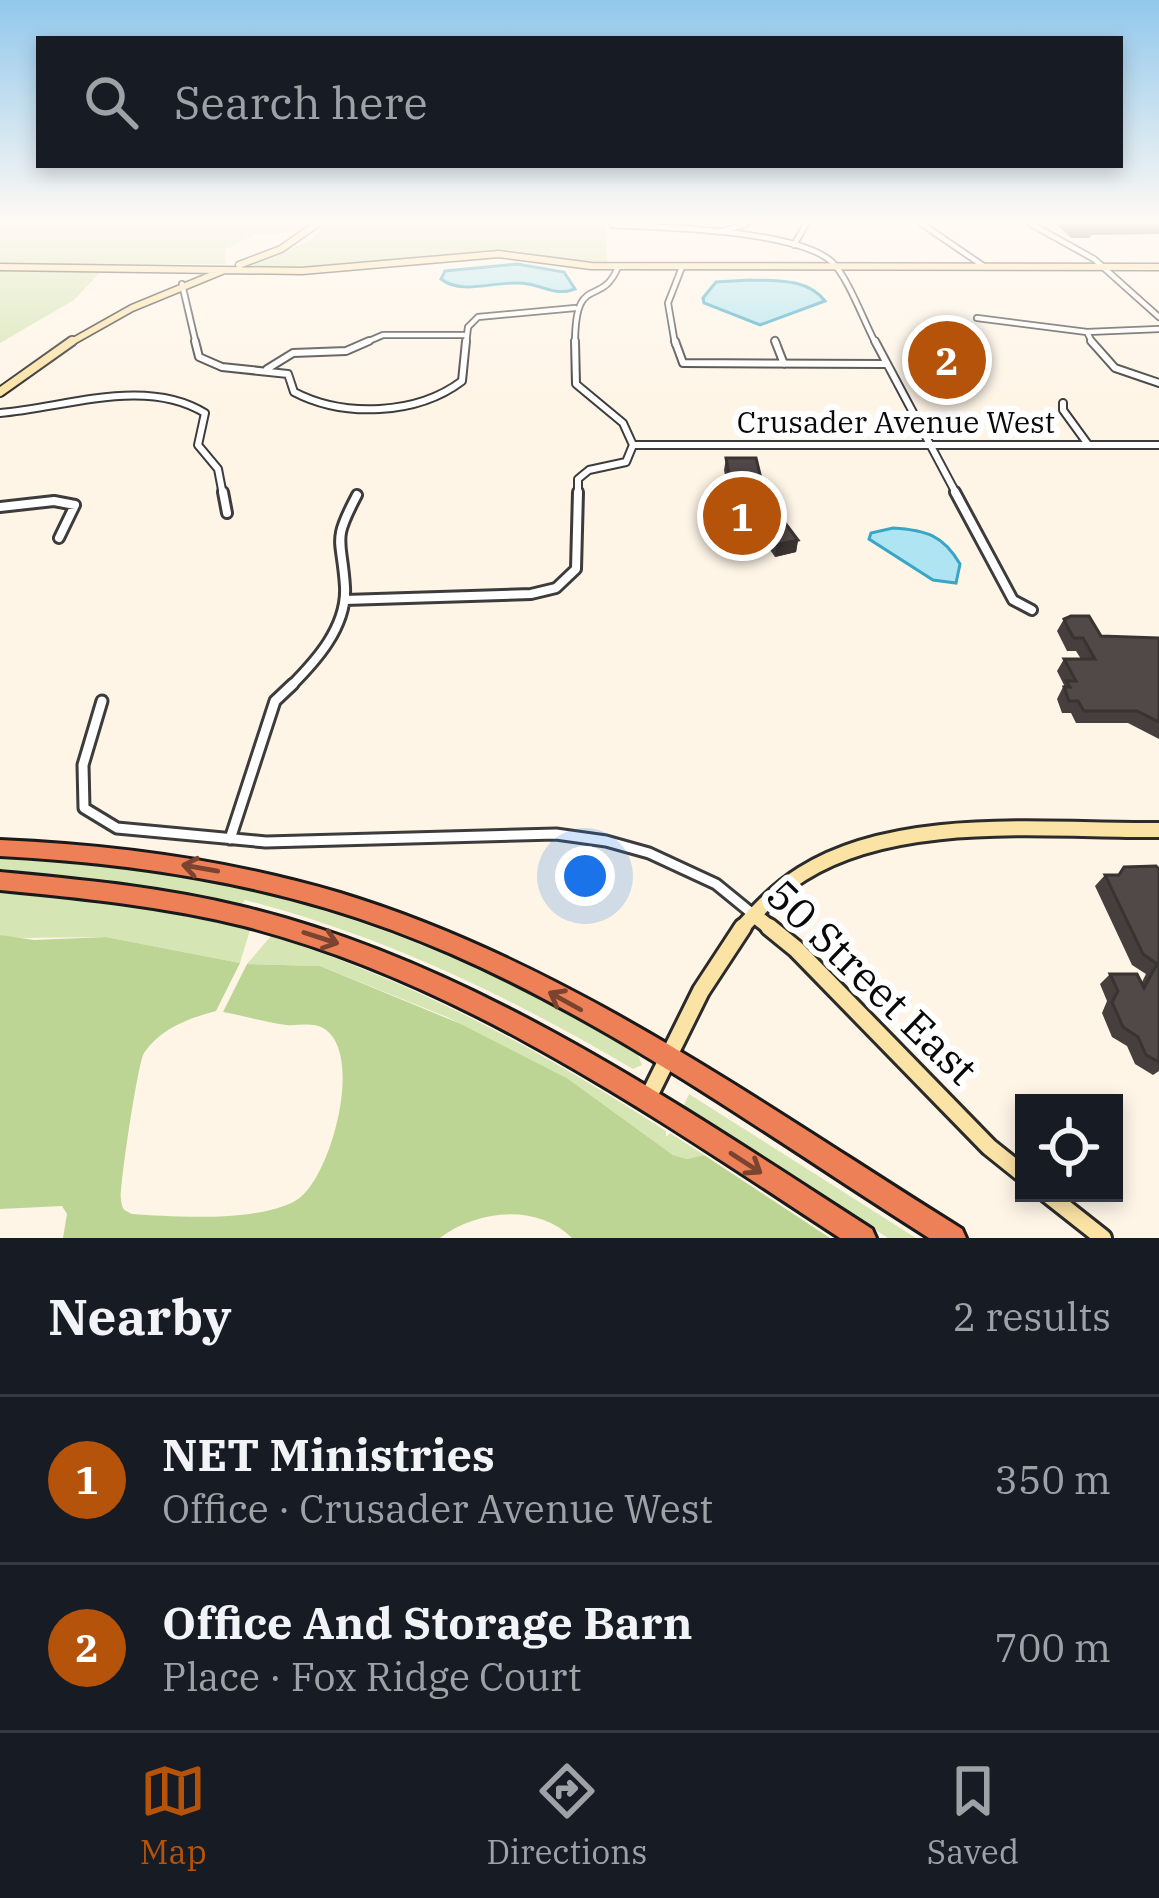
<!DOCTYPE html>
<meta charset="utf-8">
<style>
body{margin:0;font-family:"IBM Plex Serif",serif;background:#242831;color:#f1f3f6}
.controls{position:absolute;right:36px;bottom:36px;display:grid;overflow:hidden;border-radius:0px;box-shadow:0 6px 18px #0003}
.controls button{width:108px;height:108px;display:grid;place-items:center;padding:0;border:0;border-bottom:3px solid #363941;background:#171b24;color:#f1f3f6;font:60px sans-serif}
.you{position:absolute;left:585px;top:876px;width:42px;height:42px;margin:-30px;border:9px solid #fff;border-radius:50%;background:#1a73e8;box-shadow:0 0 0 18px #1a73e833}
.badge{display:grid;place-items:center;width:78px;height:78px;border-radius:50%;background:#b45309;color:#fff;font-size:39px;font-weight:700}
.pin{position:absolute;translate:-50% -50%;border:6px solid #fff;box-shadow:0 3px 12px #0006}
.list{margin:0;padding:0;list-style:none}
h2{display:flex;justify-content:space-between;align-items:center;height:156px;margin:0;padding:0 48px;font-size:51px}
h2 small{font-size:39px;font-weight:400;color:#9ea1a6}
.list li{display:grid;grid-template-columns:78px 1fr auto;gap:36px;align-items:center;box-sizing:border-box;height:168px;padding:0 48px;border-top:3px solid #363941}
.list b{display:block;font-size:45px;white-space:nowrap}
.list p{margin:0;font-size:39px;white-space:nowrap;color:#9ea1a6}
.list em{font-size:39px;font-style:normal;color:#9ea1a6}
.icon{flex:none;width:66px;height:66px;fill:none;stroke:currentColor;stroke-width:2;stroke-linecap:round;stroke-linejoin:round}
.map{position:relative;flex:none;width:1159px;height:1238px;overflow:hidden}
.search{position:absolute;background:#171b24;box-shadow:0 6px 18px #0003;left:36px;right:36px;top:36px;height:132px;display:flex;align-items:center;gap:30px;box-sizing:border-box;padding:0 42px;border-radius:0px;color:#9ea1a6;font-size:45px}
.sheet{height:492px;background:#171b24}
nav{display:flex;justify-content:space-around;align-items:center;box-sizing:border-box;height:168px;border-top:3px solid #363941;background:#171b24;font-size:33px;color:#9ea1a6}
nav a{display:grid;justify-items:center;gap:6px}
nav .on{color:#b45309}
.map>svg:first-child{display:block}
.green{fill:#d6e5b4}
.forest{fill:#bdd594}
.water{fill:#afe5f2;stroke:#3aa6c5;stroke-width:3}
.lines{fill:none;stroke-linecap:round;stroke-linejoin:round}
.street-far3-casing{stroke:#3c3c3c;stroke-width:8}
.street-far2-casing{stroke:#3c3c3c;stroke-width:10}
.street-far1-casing{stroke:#3c3c3c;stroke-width:14}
.street-casing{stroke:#3c3c3c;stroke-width:15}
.secondary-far3-casing{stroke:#2b2b2b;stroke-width:9}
.secondary-far2-casing{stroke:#2b2b2b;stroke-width:12}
.secondary-far1-casing{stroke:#2b2b2b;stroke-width:20}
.secondary-casing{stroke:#2b2b2b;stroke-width:22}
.highway-casing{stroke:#1a1a1a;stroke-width:6}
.street-far3{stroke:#fff;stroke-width:4.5}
.street-far2{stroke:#fff;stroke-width:6}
.street-far1{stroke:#fff;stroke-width:8}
.street{stroke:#fff;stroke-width:9}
.secondary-far3{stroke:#fbe2a5;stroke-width:6}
.secondary-far2{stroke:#fbe2a5;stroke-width:8}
.secondary-far1{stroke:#fbe2a5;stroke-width:14}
.secondary{stroke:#fbe2a5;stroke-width:16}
.highway{fill:#ed8056;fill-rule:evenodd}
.wall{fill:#463f3d}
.shaded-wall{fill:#393332}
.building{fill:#514947;stroke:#393332;stroke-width:3}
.oneway{stroke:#7b4430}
.labels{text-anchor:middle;stroke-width:12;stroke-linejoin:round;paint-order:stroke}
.far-street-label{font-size:30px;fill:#090909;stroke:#fff}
.near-street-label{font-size:42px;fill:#090909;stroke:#fff}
</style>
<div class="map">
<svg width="1159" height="1238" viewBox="0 0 1159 1238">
<rect width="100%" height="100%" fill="#fef5e7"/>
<path class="green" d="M0,224H313L303,232L254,234L225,250L226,264H108L74,300L0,343Z
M606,224L607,265L497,252L318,268L242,266L310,241L324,225Z
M0,856C244,870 429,928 638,1055L642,1065L633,1069C509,996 384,936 245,900L241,905L100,880L0,873Z
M0,893C85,899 167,910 250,930L240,963L106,937L13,938L0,935Z
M271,936C414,981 540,1050 666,1131V1137L670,1133L704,1155L687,1159L673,1155L567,1078L447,1017L320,966L247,964Z
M689,1094L916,1238H888L683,1107Z"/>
<path class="forest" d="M0,935L34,940L106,937L240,963L216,1011C189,1018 160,1029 144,1053C138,1062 119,1189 121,1200C123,1211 123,1209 132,1214C175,1217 257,1222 295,1201C330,1183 366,1052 323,1028C312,1022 298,1026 286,1025C265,1022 244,1016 223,1012L247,964L320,966L461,1024L567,1078L673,1155L687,1159L704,1155L830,1238H572C537,1203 477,1210 440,1238H63L67,1214L62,1206L0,1209Z"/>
<path class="water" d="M517,264L564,272L575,289C556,296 546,287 528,284C500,278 464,297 441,279L445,271Z
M750,280C777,281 807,278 825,301L760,325L704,303L703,298L716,282Z
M893,528C926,530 943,535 960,564L956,583L933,580L869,539L871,533Z"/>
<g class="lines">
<g class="street-far3-casing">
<path id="street-far3" d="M922,224L985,267
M1031,224L1094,259L1159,317
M613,225C661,227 797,230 832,262C848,277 865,324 876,344
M720,232L746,224
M794,245L806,224
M182,284L196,344
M977,318L1087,332
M775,340L777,344
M362,344L383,335H467
M466,344L468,327L478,317L575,308
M575,344C575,271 601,309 618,267
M675,344L668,303L682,267
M1093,344L1087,332L1159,329"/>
</g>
<g class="street-far2-casing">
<path id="street-far2" d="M195,341L199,357L222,367L288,374L294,392C344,418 417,415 462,381L466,341
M575,341L576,384L623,423L633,445
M675,341L683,363L885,364
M775,341L784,364
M875,341L957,495
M1091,341L1115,368L1159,383
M267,369L293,353L346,351L369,341
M1063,403V410L1087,443
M0,413C65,408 145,376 205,413L198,445L218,469L223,495
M633,445H1159
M578,495V479L589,470L626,462L633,445"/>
</g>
<g class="street-far1-casing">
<path id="street-far1" d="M223,492L227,513
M955,492L1013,600L1032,610
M0,507L54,501L75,505L59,538
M345,600L531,594L556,588L576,569L578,492
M290,687C316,661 347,627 345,587C342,537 331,544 357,495"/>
</g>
<g class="street-casing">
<path id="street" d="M102,701L83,765L84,808L117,828L266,842L556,834L606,841L649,853L716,884L754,915
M230,839L275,701L293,684"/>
</g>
<g class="secondary-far3-casing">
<path id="secondary-far3" d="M239,265L281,249L317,224
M0,267L302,271L499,254L591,266L1159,267
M68,344L132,308L222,271"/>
</g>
<g class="secondary-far2-casing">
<path id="secondary-far2" d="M0,392L72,341"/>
</g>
<g class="secondary-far1-casing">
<path id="secondary-far1" d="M754,915L773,930
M740,930C759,909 778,889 802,874C898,813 1049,831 1159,830"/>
</g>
<g class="secondary-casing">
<path id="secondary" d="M769,927L796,949L989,1147L1024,1175
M647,1100L701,991L743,927
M1046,1193L1103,1238"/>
</g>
<g class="highway-casing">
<path id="highway" d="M0,840C116,845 229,860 340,893C567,962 763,1105 962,1229L966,1238H929C756,1129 586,1002 392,930C266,883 134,863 0,856Z
M0,872C83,880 162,887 243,907C472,962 676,1103 872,1229L876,1238H840C653,1116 462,982 244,926C163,906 83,898 0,890Z"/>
</g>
<use href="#street-far3" class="street-far3"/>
<use href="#street-far2" class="street-far2"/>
<use href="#street-far1" class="street-far1"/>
<use href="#street" class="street"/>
<use href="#secondary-far3" class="secondary-far3"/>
<use href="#secondary-far2" class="secondary-far2"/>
<use href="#secondary-far1" class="secondary-far1"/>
<use href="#secondary" class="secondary"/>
<use href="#highway" class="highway"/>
</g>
<path class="wall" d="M1056,224H1159V234L1091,235L1090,238H1071Z
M726,458L763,487L779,515L798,540L796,552L775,557L760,535L718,538L709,510L710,498L729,496L724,470Z
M1064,619L1101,636L1159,638V739L1128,723H1076L1071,713H1062L1057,699L1064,685L1057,671L1064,659H1081L1076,651H1067L1057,631Z
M1124,867L1159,869V1071L1153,1075L1135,1064L1127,1046L1112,1037L1102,1013L1107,1001L1100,984L1110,974L1142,982L1146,974L1132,965L1095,886L1105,875H1117Z"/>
<path class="shaded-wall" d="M798,540L796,552L775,557L777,545Z"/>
<path class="building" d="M1070,224H1159V225H1090L1094,228H1075Z
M726,458H756L763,487H772L779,515L798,540L777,545L762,523L720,526L710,498L733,495Z
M1071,616H1089L1101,636L1159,638V722L1137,711H1084L1078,701H1069L1064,687H1070L1066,681H1076L1064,659H1095L1083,638H1074L1069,630L1064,619Z
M1156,866L1159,869V1062L1146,1055L1138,1037L1123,1027L1112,1002L1118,991L1110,974H1137L1144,988L1157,964L1143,954L1105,875H1119L1124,867Z"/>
<defs><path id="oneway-shaft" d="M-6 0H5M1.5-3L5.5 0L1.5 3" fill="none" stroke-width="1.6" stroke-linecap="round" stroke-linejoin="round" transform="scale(3)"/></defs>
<g class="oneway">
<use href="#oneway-shaft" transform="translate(200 868) rotate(-170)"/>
<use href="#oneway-shaft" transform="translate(321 938) rotate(18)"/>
<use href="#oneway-shaft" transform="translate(565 1001) rotate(-151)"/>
<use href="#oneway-shaft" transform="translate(746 1163) rotate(33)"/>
</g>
<linearGradient id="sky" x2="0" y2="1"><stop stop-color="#91c8ec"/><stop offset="0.56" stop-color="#fffaf4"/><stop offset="1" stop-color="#fffaf4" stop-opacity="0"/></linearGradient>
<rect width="1159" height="397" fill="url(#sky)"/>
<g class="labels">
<g class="far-street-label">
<text x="896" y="433">Crusader Avenue West</text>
</g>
<g class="near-street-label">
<text transform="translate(872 982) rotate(44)" y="15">50 Street East</text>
</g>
</g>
</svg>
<div class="controls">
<button><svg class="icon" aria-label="locate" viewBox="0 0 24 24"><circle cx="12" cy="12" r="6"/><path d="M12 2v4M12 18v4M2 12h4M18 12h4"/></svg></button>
</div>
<div class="you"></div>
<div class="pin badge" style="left:742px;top:516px">1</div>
<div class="pin badge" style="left:947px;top:360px">2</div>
<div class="search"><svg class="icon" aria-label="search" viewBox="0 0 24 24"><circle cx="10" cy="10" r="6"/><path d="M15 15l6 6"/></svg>Search here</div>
</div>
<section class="sheet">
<h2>Nearby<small>2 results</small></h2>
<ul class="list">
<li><span class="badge">1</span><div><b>NET Ministries</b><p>Office · Crusader Avenue West</p></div><em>350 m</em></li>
<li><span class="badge">2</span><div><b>Office And Storage Barn</b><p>Place · Fox Ridge Court</p></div><em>700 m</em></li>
</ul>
</section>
<nav>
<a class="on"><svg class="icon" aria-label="map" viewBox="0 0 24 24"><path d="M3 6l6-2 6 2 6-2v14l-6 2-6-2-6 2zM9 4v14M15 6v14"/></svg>Map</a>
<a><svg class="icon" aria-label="directions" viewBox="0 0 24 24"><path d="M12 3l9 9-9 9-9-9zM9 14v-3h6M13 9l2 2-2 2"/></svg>Directions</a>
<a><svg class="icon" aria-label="saved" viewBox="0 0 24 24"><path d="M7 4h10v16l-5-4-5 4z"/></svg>Saved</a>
</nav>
